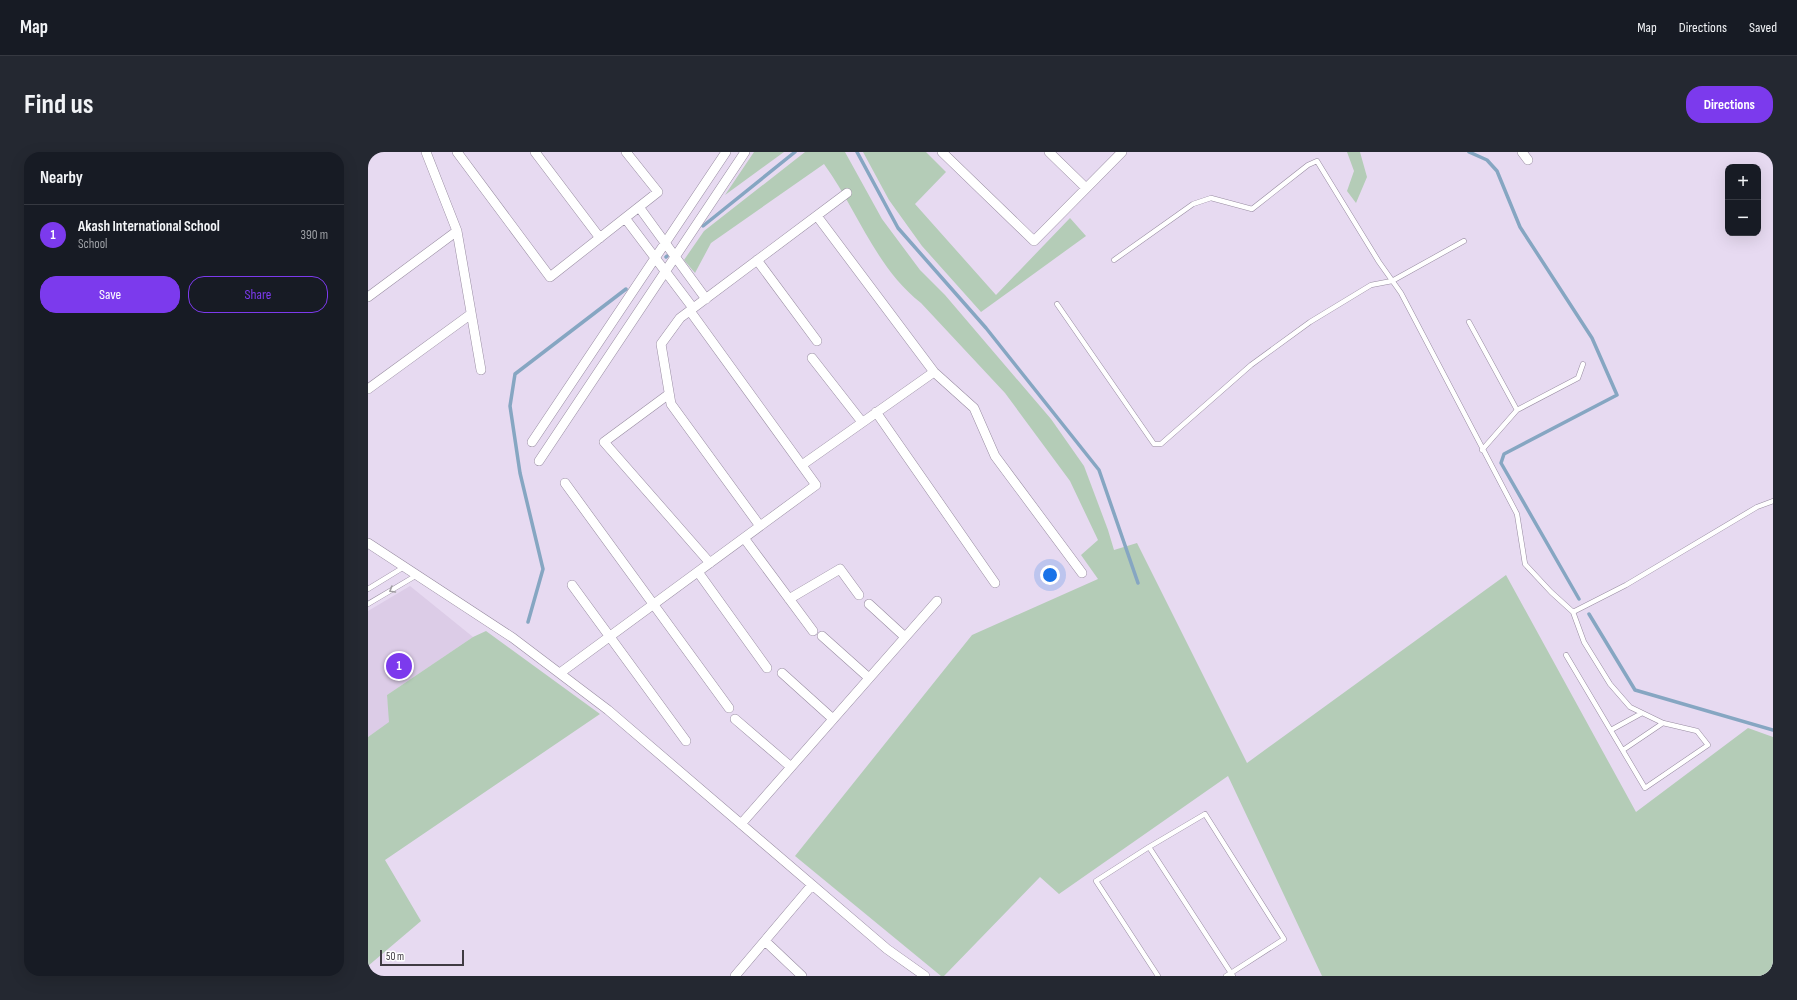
<!DOCTYPE html>
<meta charset="utf-8">
<style>
body{margin:0;font-family:"Sofia Sans Condensed",sans-serif;background:#242831;color:#f1f3f6}
.controls{position:absolute;right:12px;top:12px;display:grid;overflow:hidden;border-radius:8px;box-shadow:0 4px 16px #0002}
.controls button{width:36px;height:36px;display:grid;place-items:center;padding:0;border:0;border-bottom:1px solid #363941;background:#171b24;color:#f1f3f6;font:20px sans-serif}
.scale{position:absolute;left:12px;bottom:10px;width:84px;box-sizing:border-box;padding-left:4px;border:2px solid #403b43;border-top:0;font-size:11px;line-height:14px;white-space:nowrap;color:#403b43;-webkit-text-stroke:3px #fff;paint-order:stroke}
.you{position:absolute;left:682px;top:423px;width:14px;height:14px;margin:-10px;border:3px solid #fff;border-radius:50%;background:#1a73e8;box-shadow:0 0 0 6px #1a73e833}
.badge{display:grid;place-items:center;width:26px;height:26px;border-radius:50%;background:#7c3aed;color:#fff;font-size:13px;font-weight:700}
.pin{position:absolute;translate:-50% -50%;border:2px solid #fff;box-shadow:0 1px 4px #0006}
.list{margin:0;padding:0;list-style:none}
h2{display:flex;justify-content:space-between;align-items:center;height:52px;margin:0;padding:0 16px;font-size:17px}
h2 small{font-size:13px;font-weight:400;color:#9ea1a6}
.list li{display:grid;grid-template-columns:26px 1fr auto;gap:12px;align-items:center;box-sizing:border-box;height:60px;padding:0 16px;border-top:1px solid #363941}
.list b{display:block;font-size:15px;white-space:nowrap}
.list p{margin:0;font-size:13px;white-space:nowrap;color:#9ea1a6}
.list em{font-size:13px;font-style:normal;color:#9ea1a6}
.actions{display:flex;gap:8px;padding:12px 16px}
.actions a{flex:1;padding:9px 0;border:1px solid #7c3aed;border-radius:16px;text-align:center;font-size:14px;color:#7c3aed}
.actions .main{background:#7c3aed;color:#fff}
.map{position:relative;flex:none;width:1405px;height:824px;overflow:hidden;border-radius:16px}
header{display:flex;align-items:center;gap:24px;box-sizing:border-box;height:56px;padding:0 20px;background:#171b24;border-bottom:1px solid #363941}
header strong{font-size:19px}
nav{display:flex;gap:22px;margin-inline-start:auto;font-size:14px}
.intro{display:flex;align-items:center;justify-content:space-between;box-sizing:border-box;height:96px;padding:0 24px}
h1{margin:0;font-size:28px}
.button{padding:10px 18px;border-radius:16px;background:#7c3aed;color:#fff;font-size:14px;font-weight:700}
main{display:flex;gap:24px;padding:0 24px}
aside{flex:1;background:#171b24;border-radius:16px;box-shadow:0 4px 16px #0002}
.map>svg:first-child{display:block}
.built{fill:#dccce7}
.green{fill:#b4ccb7}
.lines{fill:none;stroke-linecap:round;stroke-linejoin:round}
.stream{stroke:#86a6c2;stroke-width:3.5}
.lane-casing{stroke:#988ca1;stroke-width:5.5}
.street-casing{stroke:#988ca1;stroke-width:10}
.lane{stroke:#fff;stroke-width:4.5}
.street{stroke:#fff;stroke-width:9}
.oneway{stroke:#a09da1}
</style>
<header>
<strong>Map</strong>
<nav><a>Map</a><a>Directions</a><a>Saved</a></nav>
</header>
<div class="intro"><h1>Find us</h1><a class="button">Directions</a></div>
<main>
<aside>
<h2>Nearby<small></small></h2>
<ul class="list">
<li><span class="badge">1</span><div><b>Akash International School</b><p>School</p></div><em>390 m</em></li>
</ul>
<div class="actions"><a class="main">Save</a><a>Share</a></div>
</aside>
<div class="map">
<svg width="1405" height="824" viewBox="0 0 1405 824">
<rect width="100%" height="100%" fill="#e7daf1"/>
<path class="built" d="M42,434L105,485L19,543L22,570L0,585V459Z"/>
<path class="green" d="M386,0H416L357,43Z
M437,0H477L514,67L552,118L577,143L683,267L716,314L740,378L746,398L769,391L879,611L1138,423L1268,660L1380,576L1405,585V824H954L860,624L691,742L672,725L576,824H573L427,704L604,483L730,427L713,403L730,388L702,329L637,241L553,151C507,115 489,57 456,12L343,91L327,121L316,108L336,79Z
M495,0H558L578,20L547,52L628,143L702,66L718,84L613,160L554,94L521,48Z
M979,0H992L999,25L988,51L979,39L986,19Z
M118,479L232,562L17,708L53,769L0,814V585L21,570L19,543L105,485Z"/>
<g class="lines">
<path class="stream" d="M489,0L530,76L618,176L731,318L770,431
M1101,0L1119,8L1129,19L1152,75L1224,186L1249,243L1136,302L1133,311L1211,447
M335,74L427,0
M298,105L299,104
M1221,462L1267,538L1405,578
M160,470L175,417L152,321L142,254L147,222L258,137"/>
<g class="lane-casing">
<path id="lane" d="M746,108L825,52L843,46L884,57L940,13L949,9L1011,110L1033,141L1149,362L1157,412L1183,440L1205,460L1258,433L1389,355L1405,349
M689,152L786,292H793L883,213L942,170L1003,133L1024,129L1096,89
M1101,170L1149,258
M1114,298L1149,258L1210,226L1215,212
M0,437L36,415
M0,452L49,423
M1198,503L1277,636L1340,593L1329,579L1295,571L1262,555L1242,532L1216,490L1205,460
M1243,578L1274,561
M1255,598L1295,571
M781,695L728,729L790,824
M858,824L863,821L916,787L837,662L781,695L863,821L865,824"/>
</g>
<g class="street-casing">
<path id="street" d="M58,0L89,79L113,218
M89,0L182,125L290,40L258,0
M167,0L232,86
M574,0L666,89L754,0
M681,0L718,36
M1154,0L1160,8
M271,55L338,147
M449,64L566,220L606,256L627,304L714,421
M257,66L325,156
M389,108L449,189
M0,145L89,79
M444,206L494,270
M0,237L103,162
M301,242L236,290L342,411
M508,260L627,431
M164,290L358,0
M171,309L377,0
M434,313L566,220
M197,331L361,556
M392,374L303,252L293,192L312,166L479,41
M376,386L445,479
M0,391L145,486L240,558L519,797L557,824
M330,420L399,516
M204,433L318,589
M421,447L472,417L491,443
M501,452L537,485
M454,484L501,526
M192,521L448,333L322,159
M414,521L465,567
M367,567L423,615
M373,672L569,449
M397,789L434,824
M367,824L444,733"/>
</g>
<use href="#lane" class="lane"/>
<use href="#street" class="street"/>
</g>
<defs><path id="oneway-chevron" d="M-2-3.5L2.5 0L-2 3.5" fill="none" stroke-width="1.6" stroke-linecap="round" stroke-linejoin="round"/></defs>
<use class="oneway" href="#oneway-chevron" transform="translate(24 438) rotate(149)"/>
</svg>
<div class="controls">
<button>+</button>
<button>−</button>
</div>
<div class="scale">50 m</div>
<div class="you"></div>
<div class="pin badge" style="left:31px;top:514px">1</div>
</div>
</main>
